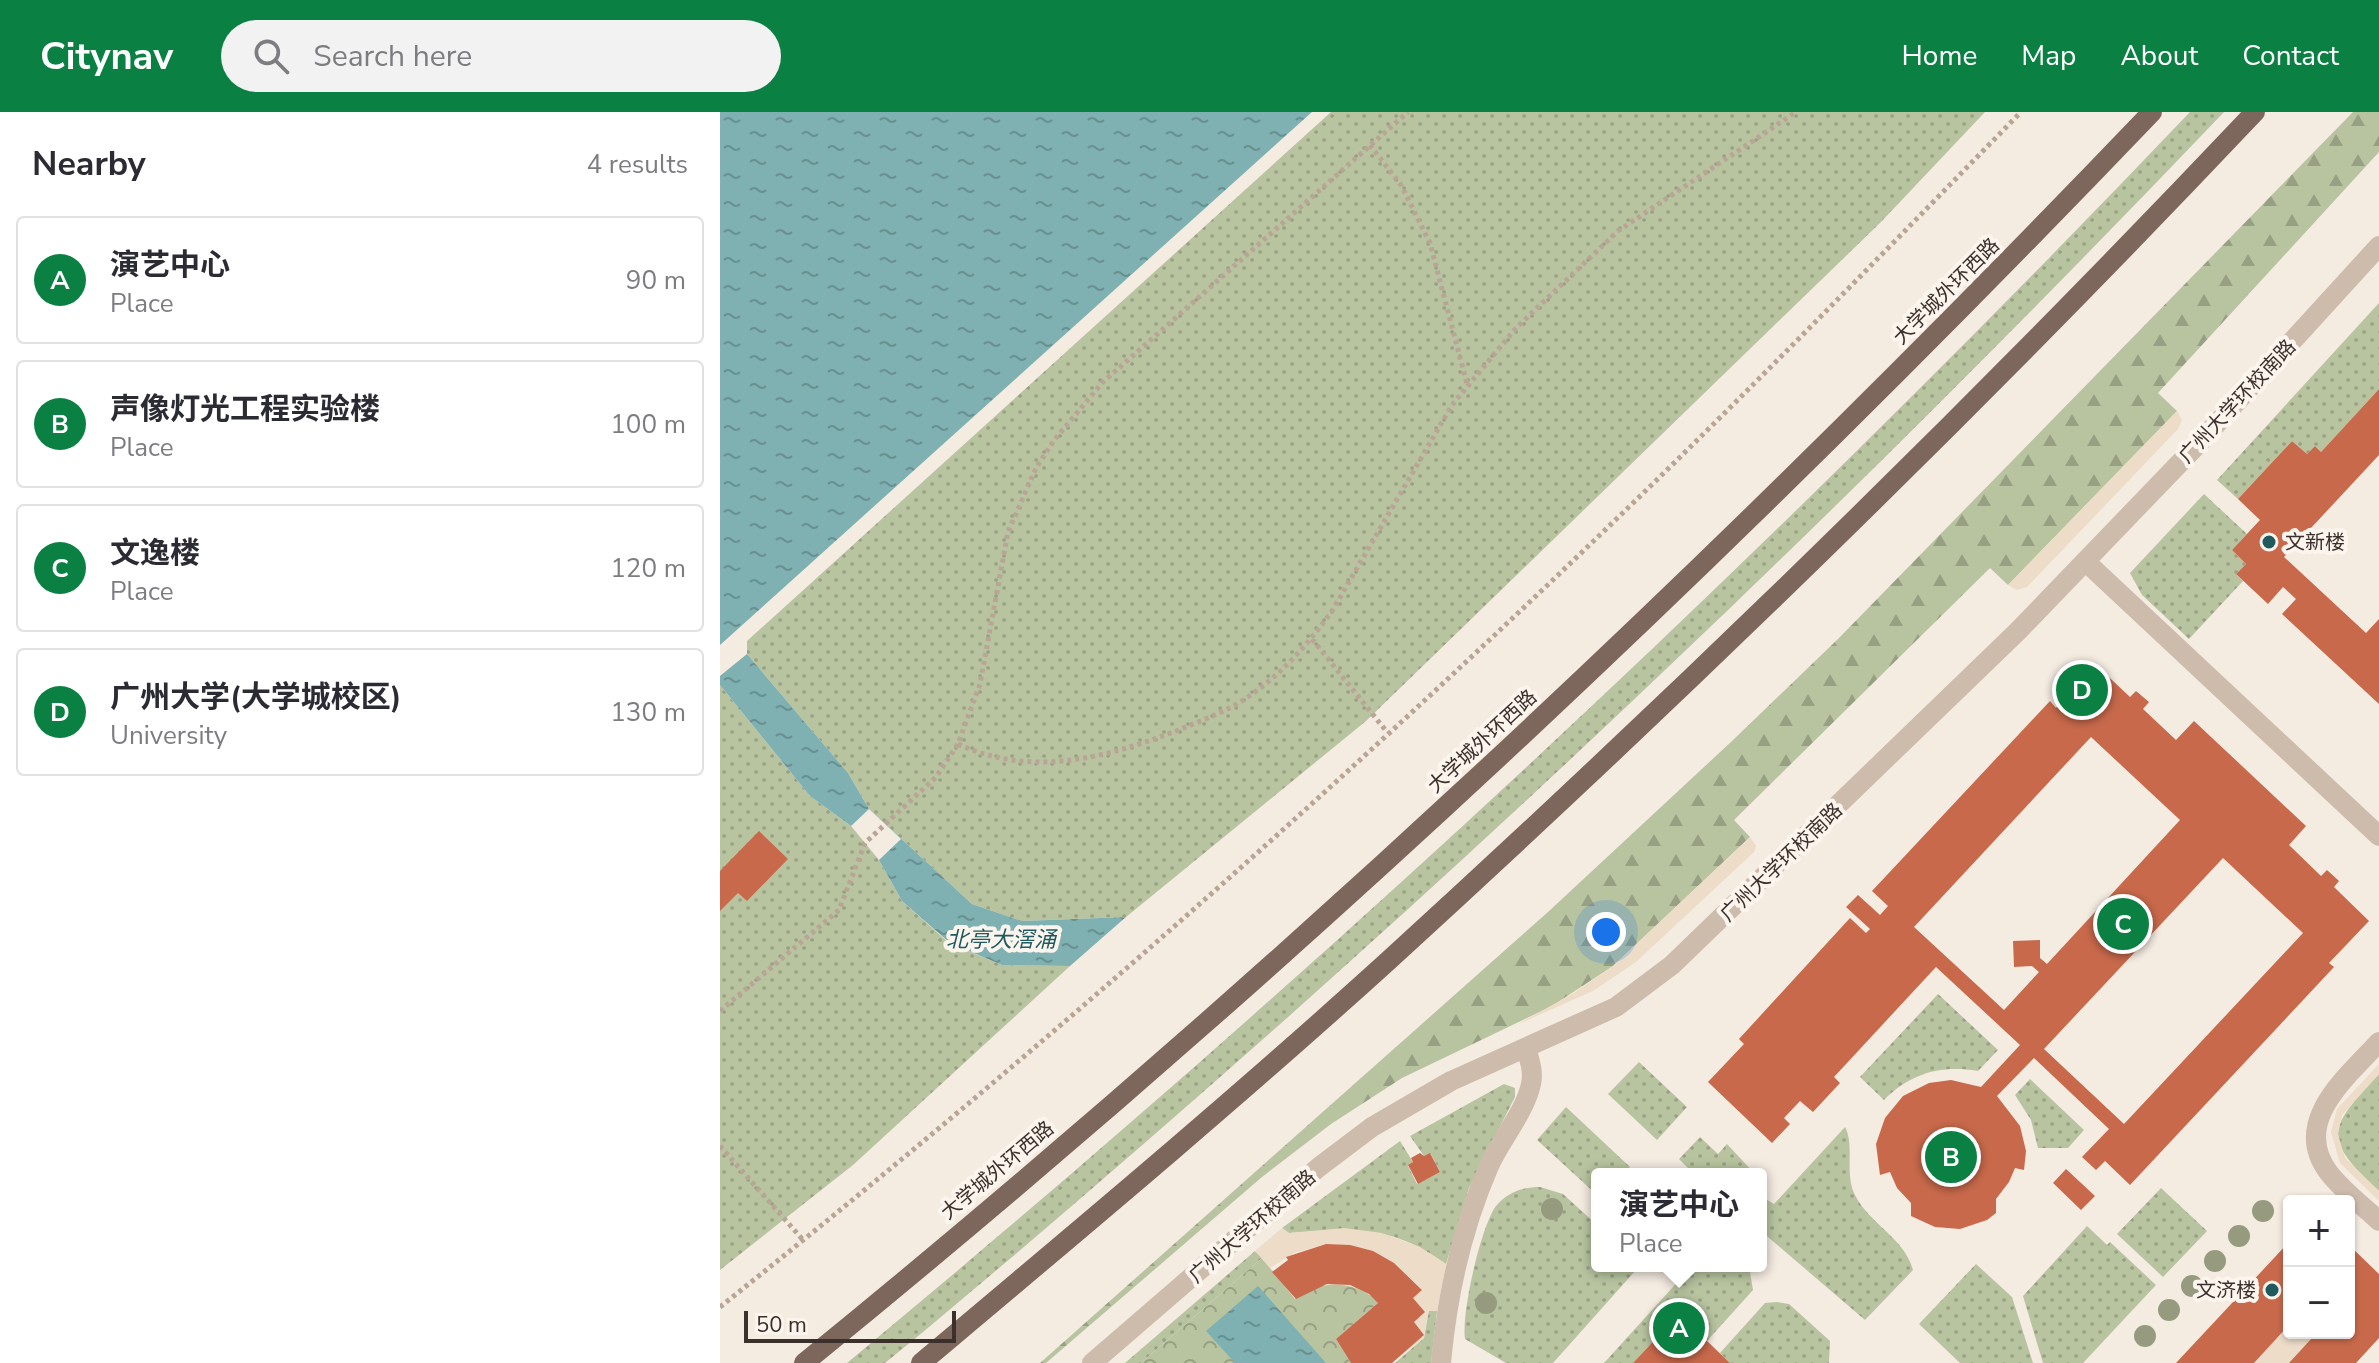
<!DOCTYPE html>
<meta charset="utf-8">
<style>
body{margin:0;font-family:"Nunito Sans","Noto Sans SC",sans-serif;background:#f2f2f3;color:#2b2b33}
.controls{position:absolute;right:24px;bottom:24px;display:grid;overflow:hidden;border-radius:8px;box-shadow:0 2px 6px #0004}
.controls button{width:72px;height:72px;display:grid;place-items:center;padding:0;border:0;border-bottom:2px solid #e1e1e2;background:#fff;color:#2b2b33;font:40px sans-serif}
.scale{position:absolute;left:24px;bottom:20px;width:212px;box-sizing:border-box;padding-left:8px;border:4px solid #3b302b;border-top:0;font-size:22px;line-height:28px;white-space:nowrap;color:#3b302b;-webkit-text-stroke:6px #fbf5ee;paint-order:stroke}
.you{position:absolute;left:886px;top:820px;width:28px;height:28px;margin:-20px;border:6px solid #fff;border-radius:50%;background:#1a73e8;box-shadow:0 0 0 12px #1a73e833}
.badge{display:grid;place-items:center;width:52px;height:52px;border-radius:50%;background:#0b8043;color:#fff;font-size:26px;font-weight:700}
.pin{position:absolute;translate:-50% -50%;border:4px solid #fff;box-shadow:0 2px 8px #0006}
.popup{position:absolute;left:871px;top:1056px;width:176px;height:104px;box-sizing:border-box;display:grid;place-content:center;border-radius:8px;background:#fff;filter:drop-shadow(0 2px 6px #0005);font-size:26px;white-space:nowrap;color:#7c7c81}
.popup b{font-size:30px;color:#2b2b33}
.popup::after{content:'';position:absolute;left:50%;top:100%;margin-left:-16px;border:16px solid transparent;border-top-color:#fff}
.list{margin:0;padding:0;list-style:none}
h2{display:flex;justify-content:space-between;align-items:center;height:104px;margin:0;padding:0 32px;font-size:34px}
h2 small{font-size:26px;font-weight:400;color:#7c7c81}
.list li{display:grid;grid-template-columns:52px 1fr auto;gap:24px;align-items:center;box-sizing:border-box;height:128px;margin:0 16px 16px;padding:0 16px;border:2px solid #e1e1e2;border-radius:8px}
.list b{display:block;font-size:30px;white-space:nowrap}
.list p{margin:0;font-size:26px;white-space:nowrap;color:#7c7c81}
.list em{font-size:26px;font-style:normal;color:#7c7c81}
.icon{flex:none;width:44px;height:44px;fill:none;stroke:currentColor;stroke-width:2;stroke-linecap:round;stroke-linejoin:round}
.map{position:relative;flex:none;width:1659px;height:1251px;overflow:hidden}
header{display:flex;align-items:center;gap:48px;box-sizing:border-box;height:112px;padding:0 40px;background:#0b8043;color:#fff}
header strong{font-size:38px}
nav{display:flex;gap:44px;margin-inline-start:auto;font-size:28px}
.search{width:560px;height:72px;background:#f2f2f3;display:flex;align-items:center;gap:20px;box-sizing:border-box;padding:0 28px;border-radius:44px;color:#7c7c81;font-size:30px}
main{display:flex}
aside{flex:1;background:#fff}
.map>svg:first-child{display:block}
.grass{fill:url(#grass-dots)}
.forest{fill:url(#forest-firs)}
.park{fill:url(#park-crowns)}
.plaza{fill:#ecdcc8}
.water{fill:url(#water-ripples)}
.pier{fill:#f4ebe1}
.building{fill:#c8694b;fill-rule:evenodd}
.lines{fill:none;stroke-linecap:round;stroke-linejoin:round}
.path{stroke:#b9a596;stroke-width:5;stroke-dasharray:4 4;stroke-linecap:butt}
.minor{stroke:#cdbbac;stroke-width:20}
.major{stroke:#7d675c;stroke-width:20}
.tree{fill:#969b7f}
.poi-dot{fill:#1f5a5e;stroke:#fbf5ee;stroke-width:3}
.labels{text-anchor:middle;stroke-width:8;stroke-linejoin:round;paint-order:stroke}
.street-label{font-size:20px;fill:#3b302b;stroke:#fbf5ee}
.poi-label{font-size:20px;fill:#3b302b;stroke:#fbf5ee;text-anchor:start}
.water-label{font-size:22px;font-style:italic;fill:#1f5a5e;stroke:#fbf5ee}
</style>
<header>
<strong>Citynav</strong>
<div class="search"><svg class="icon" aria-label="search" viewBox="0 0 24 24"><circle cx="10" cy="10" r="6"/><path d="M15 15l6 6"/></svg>Search here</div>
<nav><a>Home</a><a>Map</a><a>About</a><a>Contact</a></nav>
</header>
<main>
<aside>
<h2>Nearby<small>4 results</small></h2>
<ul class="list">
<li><span class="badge">A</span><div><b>演艺中心</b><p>Place</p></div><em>90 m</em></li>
<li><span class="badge">B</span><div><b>声像灯光工程实验楼</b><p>Place</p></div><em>100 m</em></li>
<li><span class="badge">C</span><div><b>文逸楼</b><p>Place</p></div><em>120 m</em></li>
<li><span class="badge">D</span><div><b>广州大学(大学城校区)</b><p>University</p></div><em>130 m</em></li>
</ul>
</aside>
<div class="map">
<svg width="1659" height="1251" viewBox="0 0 1659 1251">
<defs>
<pattern id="grass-dots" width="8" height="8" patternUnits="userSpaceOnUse" patternTransform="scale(2)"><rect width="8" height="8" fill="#b8c4a0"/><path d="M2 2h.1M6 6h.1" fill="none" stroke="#97a083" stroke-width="1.8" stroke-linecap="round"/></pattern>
<pattern id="forest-firs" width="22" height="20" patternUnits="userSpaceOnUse" patternTransform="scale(2)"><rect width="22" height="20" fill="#b8c4a0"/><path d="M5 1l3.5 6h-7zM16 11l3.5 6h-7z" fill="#97a083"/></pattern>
<pattern id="park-crowns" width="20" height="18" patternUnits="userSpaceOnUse" patternTransform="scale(2)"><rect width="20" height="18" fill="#b8c4a0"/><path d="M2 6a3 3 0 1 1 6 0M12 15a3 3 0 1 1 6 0" fill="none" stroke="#97a083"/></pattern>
<pattern id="water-ripples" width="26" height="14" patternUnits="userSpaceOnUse" patternTransform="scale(2)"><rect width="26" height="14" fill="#7fb0b2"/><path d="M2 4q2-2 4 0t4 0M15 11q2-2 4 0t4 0" fill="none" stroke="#699091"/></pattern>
</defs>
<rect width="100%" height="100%" fill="#f4ebe1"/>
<path class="grass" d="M611,0H1265L1161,110L646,609L406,805L302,809L252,792L149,697L128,661L27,542V529Z
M1470,0H1504C1093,431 660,838 203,1220L165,1251H127C599,860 1047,444 1470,0Z
M1659,191V277L1601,340L1595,334L1587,342L1572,329L1518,387L1497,368Z
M1484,382L1527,422L1512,438L1526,452L1516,462L1523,469L1469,527L1422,483L1410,461Z
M0,573L90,684L131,714L159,748L182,789L229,831L282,853L350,854L133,1053L0,1158Z
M1218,882L1278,938L1258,959C1221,953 1191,961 1164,988L1140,965Z
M919,950L967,995L937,1028L888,982Z
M1659,962V1079C1601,1025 1608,1017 1659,962Z
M1310,967L1364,1018L1348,1036H1318L1311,1008L1295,983Z
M784,972L795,976V985L749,1076L726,1152C669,1111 633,1117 569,1121L562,1116L680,1029L693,1050L688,1054L697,1072L720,1060L711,1042L704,1044L690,1024Z
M846,995L910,1055L903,1062H877V1083L817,1028Z
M1125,1015C1135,1033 1124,1062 1135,1083C1149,1112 1184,1125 1193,1158L1145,1208L1041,1119V1084L1054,1092Z
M980,1025L998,1042L1007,1032L1035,1062H974L959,1047Z
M820,1075L843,1082L877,1113V1154H916V1158L833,1251H786L745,1227C741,1202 761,1114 776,1094C788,1080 803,1075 820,1075Z
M1441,1076L1487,1119L1443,1165L1397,1122Z
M1367,1114L1387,1133L1390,1130L1436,1173L1363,1251H1323L1303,1184Z
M535,1139L542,1146L421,1251H405Z
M1256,1152L1292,1185L1313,1251H1240L1199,1212Z
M972,1154H1029L1033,1178L987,1229L958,1203L913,1251H884Z
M1057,1190L1069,1192L1110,1229L1109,1251H1010L1000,1241L1045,1191Z
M709,1198L717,1199L711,1251H675L704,1226Z"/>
<path class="forest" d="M1633,0H1659V40L1438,281L1457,299L1288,473L1270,456L1014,708L1030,725L893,854L832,894L682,966L611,1012L542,1065L326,1251H320L828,800L1012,629L1118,527Z"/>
<path class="park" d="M542,1146L575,1187C602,1167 631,1168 657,1188L658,1191L616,1227L631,1251H421Z"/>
<path class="plaza" d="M1457,299L1462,308L1458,317L1307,475L1297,478L1288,473Z
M1030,725L1036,734L1034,740L916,850L873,879L796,913L854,881L893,854Z
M1659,952V962L1622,1003L1618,1022L1625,1046L1659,1079V1089L1620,1051L1611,1020L1617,997Z
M562,1116L569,1121L624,1116L662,1121L700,1135L726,1152L717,1199H708L704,1226L672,1251L704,1223L694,1210L705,1200L693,1186L702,1177L674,1151L646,1137L606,1132L574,1141L550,1156L535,1139Z
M1569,1213V1221H1588L1591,1227L1569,1251H1534Z"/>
<path class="water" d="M0,0H592L0,533Z
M27,542L128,661L149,697L252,792L302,809L406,805L350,854L282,853L230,831L182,789L159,748L131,714L90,684L0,573V564Z
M538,1174L606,1251H515L486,1219Z"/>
<path class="pier" d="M149,697L181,727L159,748L131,714Z"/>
<path class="building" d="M1659,277V343L1564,445L1646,521L1659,507V592L1562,502L1576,487L1563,475L1548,492L1516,462L1526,452L1512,438L1540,408L1518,387L1572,329L1587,342L1595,334L1601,340Z
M1376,553L1410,585L1416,579L1429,590L1423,597L1456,628L1474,609L1586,714L1569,733L1601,764L1607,758L1619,769L1614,775L1649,809L1609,851L1614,855L1410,1073L1385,1049L1376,1058L1362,1045L1389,1017L1314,946L1277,984L1300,1014L1306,1039L1304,1058L1295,1056L1289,1070L1276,1087V1101L1267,1108L1240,1117L1215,1115L1191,1104V1091L1177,1076L1170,1060L1160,1063L1156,1032L1165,1006L1183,984L1209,971L1231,968L1261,975L1300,933L1216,855L1114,965L1120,971L1093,1000L1080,989L1064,1006L1070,1012L1052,1031L988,970L1024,932L1019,927L1130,806L1146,821L1150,817L1126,795L1138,783L1160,803L1168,794L1152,779L1330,589L1336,596ZM1371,625L1460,708L1327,852L1320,846V828L1293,829L1294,855L1312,854L1319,860L1284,898L1194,815ZM1503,746L1583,821L1404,1012L1324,937Z
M39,719L68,747L27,789L18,781L0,799V759Z
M700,1041L704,1044L710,1041L720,1060L698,1072L688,1053L693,1050L691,1046Z
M1346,1057L1375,1084L1361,1098L1333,1071Z
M1569,1130V1213L1534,1251H1456Z
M606,1132L630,1133L653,1139L674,1151L702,1178L693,1186L705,1200L694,1210L704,1223L672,1251H631L616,1227L658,1191L649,1182L630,1173L607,1172L576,1187L552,1160L568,1148L566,1145Z
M1629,1133L1659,1162V1226L1636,1251H1569L1591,1227L1588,1221H1629Z
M958,1203L987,1229L1010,1251H913Z"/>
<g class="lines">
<path class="path" d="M650,33L681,73L710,131L747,272
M592,527L667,620
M238,632C311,666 385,646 456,619C480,609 506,600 528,585C562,562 588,532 612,499L732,293L796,216L898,119L1076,0
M0,899L119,798L145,731L216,665L238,632L260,572L288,420L316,356L335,327L382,271L688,0
M0,1034L83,1128
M0,1195C315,944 624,671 913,391C1045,263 1173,131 1301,0"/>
<path class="minor" d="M1365,449L1659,724
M1659,930C1627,965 1570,1010 1609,1061C1623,1079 1643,1094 1659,1109
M372,1251L599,1055L652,1015L731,969L896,895L952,853L1298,519L1480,330L1659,134
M721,1251C727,1184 742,1116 769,1054C781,1027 805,1000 811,972C814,959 809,947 806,936"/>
<path class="major" d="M84,1251C560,864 1008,443 1432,0
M201,1251C358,1119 516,987 668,849C967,576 1257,294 1535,0"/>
</g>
<g class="tree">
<circle cx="832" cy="1097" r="11"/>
<circle cx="1543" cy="1099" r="11"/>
<circle cx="1519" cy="1124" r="11"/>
<circle cx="1495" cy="1149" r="11"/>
<circle cx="1472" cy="1174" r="11"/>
<circle cx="766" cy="1191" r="11"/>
<circle cx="1449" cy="1198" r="11"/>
<circle cx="1425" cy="1224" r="11"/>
</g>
<g class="poi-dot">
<circle cx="1549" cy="430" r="8"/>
<circle cx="1552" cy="1178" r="8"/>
</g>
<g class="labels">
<g class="street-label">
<text transform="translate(1226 179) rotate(-45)" y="7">大学城外环西路</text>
<text transform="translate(1517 289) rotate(-47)" y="7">广州大学环校南路</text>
<text transform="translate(762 629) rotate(-43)" y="7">大学城外环西路</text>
<text transform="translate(1061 750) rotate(-44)" y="7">广州大学环校南路</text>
<text transform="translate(277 1058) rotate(-40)" y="7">大学城外环西路</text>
<text transform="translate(532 1114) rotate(-41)" y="7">广州大学环校南路</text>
</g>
<g class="poi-label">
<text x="1565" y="437">文新楼</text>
<text x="1536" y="1185" text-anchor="end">文济楼</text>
</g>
<g class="water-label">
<text x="281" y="835">北亭大滘涌</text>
</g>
</g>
</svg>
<div class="controls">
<button>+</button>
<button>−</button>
</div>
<div class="scale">50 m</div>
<div class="you"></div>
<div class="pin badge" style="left:959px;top:1216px">A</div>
<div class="popup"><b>演艺中心</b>Place</div>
<div class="pin badge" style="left:1231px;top:1045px">B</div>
<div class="pin badge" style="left:1403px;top:812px">C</div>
<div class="pin badge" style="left:1362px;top:578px">D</div>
</div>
</main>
